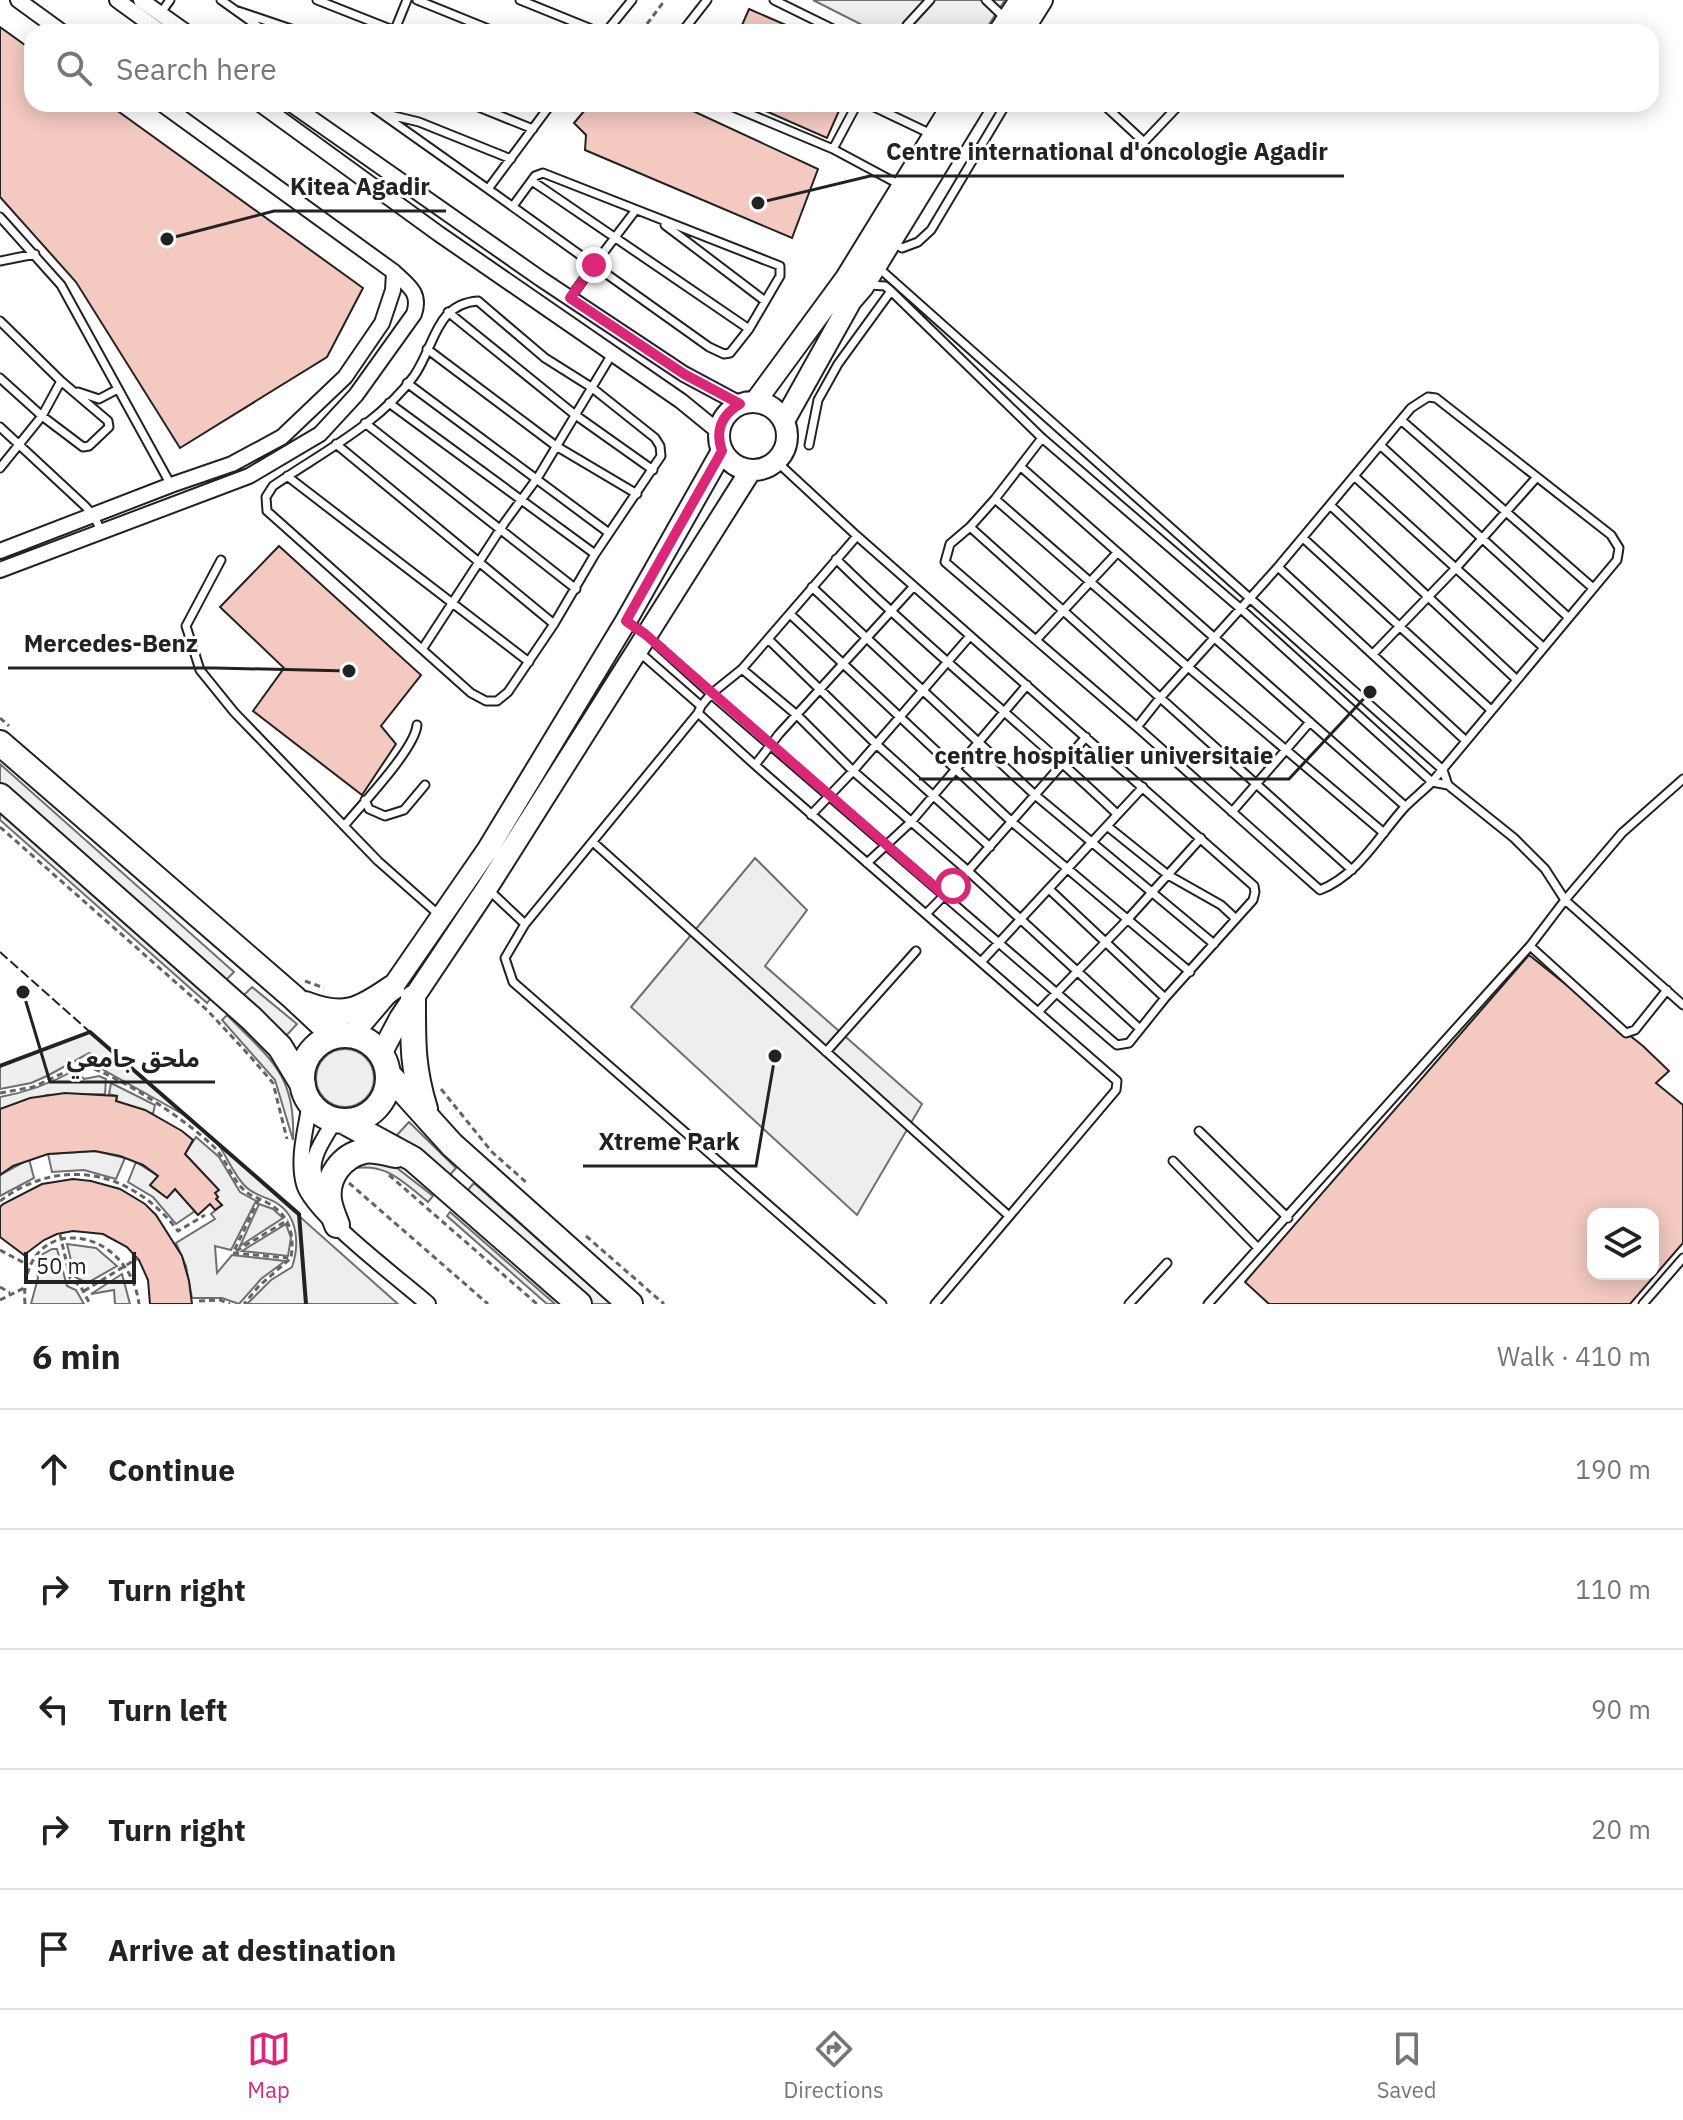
<!DOCTYPE html>
<meta charset="utf-8">
<style>
body{margin:0;font-family:"IBM Plex Sans","Noto Sans Arabic",sans-serif;background:#f2f2f2;color:#222}
.controls{position:absolute;right:24px;bottom:24px;display:grid;overflow:hidden;border-radius:16px;box-shadow:0 4px 20px #0003}
.controls button{width:72px;height:72px;display:grid;place-items:center;padding:0;border:0;border-bottom:2px solid #e0e0e0;background:#fff;color:#222;font:40px sans-serif}
.scale{position:absolute;left:24px;bottom:20px;width:112px;box-sizing:border-box;padding-left:8px;border:4px solid #222;border-top:0;font-size:22px;line-height:28px;white-space:nowrap;color:#222;-webkit-text-stroke:6px #fff;paint-order:stroke}
.stop{position:absolute;width:24px;height:24px;margin:-18px;border:6px solid #db2777;border-radius:50%;background:#fff}
.stop.end{background:#db2777;border-color:#fff;box-shadow:0 2px 8px #0008}
.list{margin:0;padding:0;list-style:none}
h2{display:flex;justify-content:space-between;align-items:center;height:104px;margin:0;padding:0 32px;font-size:34px}
h2 small{font-size:26px;font-weight:400;color:#767676}
.list li{display:grid;grid-template-columns:52px 1fr auto;gap:24px;align-items:center;box-sizing:border-box;height:120px;padding:0 32px;border-top:2px solid #e0e0e0}
.list b{display:block;font-size:30px;white-space:nowrap}
.list em{font-size:26px;font-style:normal;color:#767676}
.icon{flex:none;width:44px;height:44px;fill:none;stroke:currentColor;stroke-width:2;stroke-linecap:round;stroke-linejoin:round}
.map{position:relative;flex:none;width:1683px;height:1304px;overflow:hidden}
.search{position:absolute;background:#fff;box-shadow:0 4px 20px #0003;left:24px;right:24px;top:24px;height:88px;display:flex;align-items:center;gap:20px;box-sizing:border-box;padding:0 28px;border-radius:24px;color:#767676;font-size:30px}
.sheet{height:704px;background:#fff}
nav{display:flex;justify-content:space-around;align-items:center;box-sizing:border-box;height:112px;border-top:2px solid #e0e0e0;background:#fff;font-size:22px;color:#767676}
nav a{display:grid;justify-items:center;gap:4px}
nav .on{color:#db2777}
.map>svg:first-child{display:block}
.green{fill:#eee;stroke:#6f6f6f;stroke-width:2}
.building{fill:#f3c9c0;stroke:#222;stroke-width:2;fill-rule:evenodd}
.lines{fill:none;stroke-linecap:round;stroke-linejoin:round}
.lane-casing{stroke:#222;stroke-width:11}
.street-casing{stroke:#222;stroke-width:18}
.secondary-casing{stroke:#222;stroke-width:24}
.highway-casing{stroke:#222;stroke-width:28}
.path{stroke:#646464;stroke-width:3;stroke-dasharray:6 4;stroke-linecap:butt}
.lane{stroke:#fff;stroke-width:7}
.street{stroke:#fff;stroke-width:14}
.secondary{stroke:#fff;stroke-width:20}
.highway{stroke:#fff;stroke-width:24}
.fence{stroke:#222;stroke-width:2;stroke-dasharray:10 4;stroke-linecap:butt}
.wall{stroke:#222;stroke-width:4}
.route{stroke:#db2777;stroke-width:10}
.leader{fill:none;stroke:#222;stroke-width:3}
.callout-dot{fill:#222;stroke:#fff;stroke-width:3}
.callout-label{font-size:24px;text-anchor:middle;font-weight:bold;fill:#222;stroke:#fff;stroke-width:6;stroke-linejoin:round;paint-order:stroke}
</style>
<div class="map">
<svg width="1683" height="1304" viewBox="0 0 1683 1304">
<rect width="100%" height="100%" fill="#fff"/>
<path class="green" d="M813,0H1005L984,32H876Z
M0,764L234,972L225,981L0,782Z
M0,813L210,999L207,1003L0,820Z
M755,858L807,910L765,966L922,1104L857,1215L631,1007Z
M252,987L297,1024L285,1037L243,996Z
M227,1015C270,1059 296,1074 293,1140L275,1080L222,1020Z
M90,1032L186,1116L102,1069L98,1056L89,1053L47,1076L31,1083L0,1089V1066Z
M316 1078a29 29 0 1 1 58 0a29 29 0 1 1-58 0Z
M75,1070L84,1079L99,1076L106,1079L105,1094L47,1095L0,1109V1097C28,1092 50,1084 75,1070Z
M111,1083L155,1105L153,1114L116,1101L117,1096L109,1094Z
M409,1122L456,1168L448,1177L397,1135Z
M196,1137L219,1157L240,1192L256,1201L231,1250L215,1246L217,1273L232,1255L285,1261L261,1279L239,1304L222,1298H192L186,1266L176,1243L215,1219L211,1214L222,1205L216,1199L218,1197L215,1193L218,1189L185,1154Z
M218,1144L398,1304H247L271,1280L292,1267C299,1247 299,1218 278,1204C268,1197 254,1196 245,1186C234,1175 227,1157 218,1144Z
M95,1151L125,1158L116,1179L84,1170L52,1172L48,1154Z
M362,1158L393,1165L433,1196L428,1202C402,1181 386,1162 351,1169Z
M29,1159L34,1178L0,1196V1175Z
M136,1162L158,1176L151,1186L167,1198L175,1189L195,1211L176,1224L153,1197L128,1182Z
M474,1183L611,1304H592L466,1192Z
M259,1204L273,1209L283,1218L240,1246Z
M450,1212L555,1304H547L447,1216Z
M286,1224L291,1238L288,1256L242,1251Z
M67,1244L96,1248L117,1266L87,1283L75,1277Z
M52,1249H57L67,1286L76,1290L84,1304H31L38,1278L36,1265L43,1254Z
M122,1274L130,1304H115L114,1290L91,1294Z"/>
<path class="building" d="M749,9L802,32H739Z
M0,27L32,50V104H108L363,288L327,357L180,448L76,282L0,197Z
M590,104H678L818,169L792,238L585,150L586,135L574,123Z
M750,104H842L827,138Z
M279,546L421,675L381,726L396,744L362,795L253,711L284,668L220,607Z
M1529,955L1643,1046L1669,1071L1656,1083L1683,1105V1243L1630,1304H1269L1245,1282ZM1593,1214H1653V1274H1593Z
M65,1093L117,1096L116,1101L145,1110L182,1131L193,1140L185,1154L219,1190L215,1193L218,1197L216,1199L222,1205L215,1210L210,1204L198,1215L175,1189L167,1198L150,1185L158,1176L143,1165L120,1156L95,1151L48,1154L13,1166L0,1175V1109L30,1098Z
M73,1179L91,1181L120,1189L145,1204L156,1215L182,1256L189,1281L192,1304H150L148,1280L139,1260L127,1247L103,1234L73,1231L57,1234L44,1240L24,1255L0,1237V1207L3,1204L42,1184Z"/>
<g class="lines">
<g class="lane-casing">
<path id="lane" d="M221,0L266,32
M317,0L398,32
M417,0L496,32
M520,0L599,32
M774,0L839,32
M986,0L1006,19
M235,10L300,32
M160,14L170,0
M394,32L407,0
M606,32L632,0
M682,32L707,0
M905,32L907,25L930,0
M368,104L488,189L551,104
M471,104L533,129
M726,104L833,149L857,104
M868,104L931,134
M1103,104L1144,142L1180,104
M386,114L419,122L511,159
M833,149L902,186
M532,181L749,329
M488,189L594,265L570,298
M513,206L535,176L543,173L780,266V276L749,329L730,353L724,354L709,347L594,265L635,211
M0,217L61,285L171,485
M665,225L765,301
M892,242L902,248L918,242L931,230L1006,104
M0,261L35,254
M880,269L1443,770L1448,785
M869,285L885,286L891,291L1042,438L1241,609L1432,782L1448,785L1514,838L1545,869L1565,900L1530,946L1208,1304
M478,301L545,358L591,387L655,438L660,446L661,456L595,554L554,624L508,692L497,701H486L471,693L267,511L266,497L273,486C321,453 379,424 414,376C435,346 435,304 478,301Z
M448,312L574,414L653,470
M0,321L61,381L108,421L109,427L89,446L83,447L42,416L0,378
M427,349L556,446L637,494
M407,383L609,533
M78,392L99,399L118,389
M389,403L595,554
M1401,420L1593,588
M365,423L576,589
M0,427L85,506L94,516L101,531
M1042,438L995,499L970,527L950,544L945,562L1137,727L1320,890C1358,875 1378,837 1404,808C1413,799 1423,791 1432,782L1617,560L1619,548L1611,535L1436,398L1428,397L1411,408L1278,567L1160,698L1137,727
M336,444L554,624
M809,445L818,400L838,364L891,291
M1380,445L1568,617
M1021,467L1405,806
M0,468L42,416L61,381
M287,476L529,662
M1354,476L1543,647
M995,499L1188,667L1384,833
M1330,505L1516,679
M970,527L1352,870
M1303,538L1491,710
M836,559C926,648 1026,727 1117,814
M221,560L186,626L200,670L234,712L378,861L438,914
M1278,567L1465,740
M812,587L1035,795L1214,944
M790,614L1012,822L1190,972
M629,623L645,634L711,694L1111,1040L1117,1045L1129,1043L1165,998L1253,900L1255,892L1254,886L857,536L776,461
M768,639L876,744L990,847
M1036,640L1117,553
M423,648L505,522L538,477L612,354
M638,651L701,706L698,713L755,765L1117,1081L1116,1090L935,1304
M1373,654L1456,568L1537,477
M742,669L798,716L853,771L968,871L1140,1029
M701,706L711,694L742,669L857,536
M755,765L779,734L914,586
M1683,779L1622,833L1565,900L1683,1005
M365,800L369,809L385,816L404,810L425,785
M1232,812L1310,722
M811,815L853,771L970,636
M344,826C362,804 415,749 417,725
M1107,826L1168,875L1221,905L1235,918
M594,843L1009,1216
M867,863L911,822L1027,685
M1050,890L1165,998
M490,891L525,924L698,713
M926,914L968,871L1086,737
M525,924L505,958L513,982L882,1304
M1530,946L1626,1033L1635,1030L1667,990
M981,962L1143,787
M1038,1012L1127,920L1201,838
M826,1052L916,951
M1199,1131L1288,1218
M1173,1161L1258,1248
M1129,1304L1167,1263
M1643,1304L1683,1258"/>
</g>
<g class="street-casing">
<path id="street" d="M18,0L62,32
M117,0L161,32
M141,0L186,32
M260,104L439,234L681,401L719,432
M291,104L541,279L684,374L740,404
M0,551L171,485L232,464L282,437L345,377L382,323L393,290L394,272
M0,570L249,476L320,434L356,395L414,314C421,293 409,286 394,272L162,104
M310,1103C306,1128 297,1159 304,1184C312,1214 401,1280 428,1304
M322,1205C307,1163 312,1158 335,1120"/>
</g>
<g class="secondary-casing">
<path id="secondary" d="M999,32L1020,0
M1022,32L1042,0
M719 436a34 34 0 1 1 68 0a34 34 0 1 1-68 0Z
M755,402L846,278L953,104
M784,421L851,301L863,287L975,104
M351,1036L392,988L488,849L626,621L722,451
M381,1054L400,1018L487,888L751,470"/>
</g>
<g class="highway-casing">
<path id="highway" d="M0,743L293,997L323,1025L332,1037
M0,796L251,1018L280,1047L303,1085
M413,998C413,1041 412,1067 425,1109
M305,1004C344,1019 359,1011 392,988
M302 1078a43 43 0 1 1 86 0a43 43 0 1 1-86 0Z
M388,1074L452,1145L630,1304
M345,1122L413,1159L579,1304
M337,1225C334,1217 330,1208 329,1200C326,1177 342,1156 364,1151C374,1149 386,1153 396,1155"/>
</g>
<path class="path" d="M641,32L665,0
M0,718L9,726
M0,827L207,1010L249,1055L273,1083L287,1139
M305,981L324,988
M441,1089L492,1152L527,1183
M0,1093L33,1087L76,1067L87,1066C125,1080 182,1117 212,1145C226,1158 231,1178 244,1190C250,1196 258,1198 266,1202C289,1214 295,1233 291,1258L259,1286L244,1304
M389,1175L537,1304
M349,1183L488,1304
M259,1199L233,1253L288,1258
M0,1201C61,1155 133,1171 178,1231L205,1215
M60,1234L70,1278L81,1287L90,1304
M586,1236L664,1304
M0,1250L28,1265
M236,1251L288,1220
M0,1287L10,1293
M84,1291L138,1258
M0,1300L24,1288
M199,1301L220,1300L230,1304
M25,1304C18,1210 128,1222 139,1304"/>
<use href="#lane" class="lane"/>
<use href="#street" class="street"/>
<use href="#secondary" class="secondary"/>
<use href="#highway" class="highway"/>
<path class="fence" d="M0,952L90,1032"/>
<path class="wall" d="M0,1066L90,1032L299,1214L306,1304"/>
</g>
<g class="lines">
<path class="route" d="M594,265L570,298L684,374L740,404C721,415 715,431 722,451L626,621L645,634L944,895L953,886"/>
</g>
<path class="leader" d="M758 203L870 176H1344M167 239L274 211H446M349 671L215 668H8M1370 692L1289 779H919M23 992L50 1082H215M775 1056L756 1166H583"/>
<g class="callout-dot">
<circle cx="758" cy="203" r="8"/>
<circle cx="167" cy="239" r="8"/>
<circle cx="349" cy="671" r="8"/>
<circle cx="1370" cy="692" r="8"/>
<circle cx="23" cy="992" r="8"/>
<circle cx="775" cy="1056" r="8"/>
</g>
<g class="callout-label">
<text x="1107" y="160">Centre international d'oncologie Agadir</text>
<text x="360" y="195">Kitea Agadir</text>
<text x="111" y="652">Mercedes-Benz</text>
<text x="1104" y="764">centre hospitalier universitaie</text>
<text x="133" y="1067">ملحق جامعي</text>
<text x="669" y="1150">Xtreme Park</text>
</g>
</svg>
<div class="controls">
<button><svg class="icon" aria-label="layers" viewBox="0 0 24 24"><path d="M12 4l9 5-9 5-9-5zM3 14l9 5 9-5"/></svg></button>
</div>
<div class="scale">50 m</div>
<div class="stop" style="left:953px;top:886px"></div>
<div class="stop end" style="left:594px;top:265px"></div>
<div class="search"><svg class="icon" aria-label="search" viewBox="0 0 24 24"><circle cx="10" cy="10" r="6"/><path d="M15 15l6 6"/></svg>Search here</div>
</div>
<section class="sheet">
<h2>6 min<small>Walk · 410 m</small></h2>
<ul class="list">
<li><svg class="icon" aria-label="ahead" viewBox="0 0 24 24"><path d="M12 20V5M6 11l6-6 6 6"/></svg><div><b>Continue</b></div><em>190 m</em></li>
<li><svg class="icon" aria-label="right" viewBox="0 0 24 24"><path d="M7 20v-9h11M14 6l5 5-5 5"/></svg><div><b>Turn right</b></div><em>110 m</em></li>
<li><svg class="icon" aria-label="left" viewBox="0 0 24 24"><path d="M17 20v-9H6M10 6l-5 5 5 5"/></svg><div><b>Turn left</b></div><em>90 m</em></li>
<li><svg class="icon" aria-label="right" viewBox="0 0 24 24"><path d="M7 20v-9h11M14 6l5 5-5 5"/></svg><div><b>Turn right</b></div><em>20 m</em></li>
<li><svg class="icon" aria-label="arrive" viewBox="0 0 24 24"><path d="M6 21V4h12l-3 4 3 4H6"/></svg><div><b>Arrive at destination</b></div></li>
</ul>
</section>
<nav>
<a class="on"><svg class="icon" aria-label="map" viewBox="0 0 24 24"><path d="M3 6l6-2 6 2 6-2v14l-6 2-6-2-6 2zM9 4v14M15 6v14"/></svg>Map</a>
<a><svg class="icon" aria-label="directions" viewBox="0 0 24 24"><path d="M12 3l9 9-9 9-9-9zM9 14v-3h6M13 9l2 2-2 2"/></svg>Directions</a>
<a><svg class="icon" aria-label="saved" viewBox="0 0 24 24"><path d="M7 4h10v16l-5-4-5 4z"/></svg>Saved</a>
</nav>
